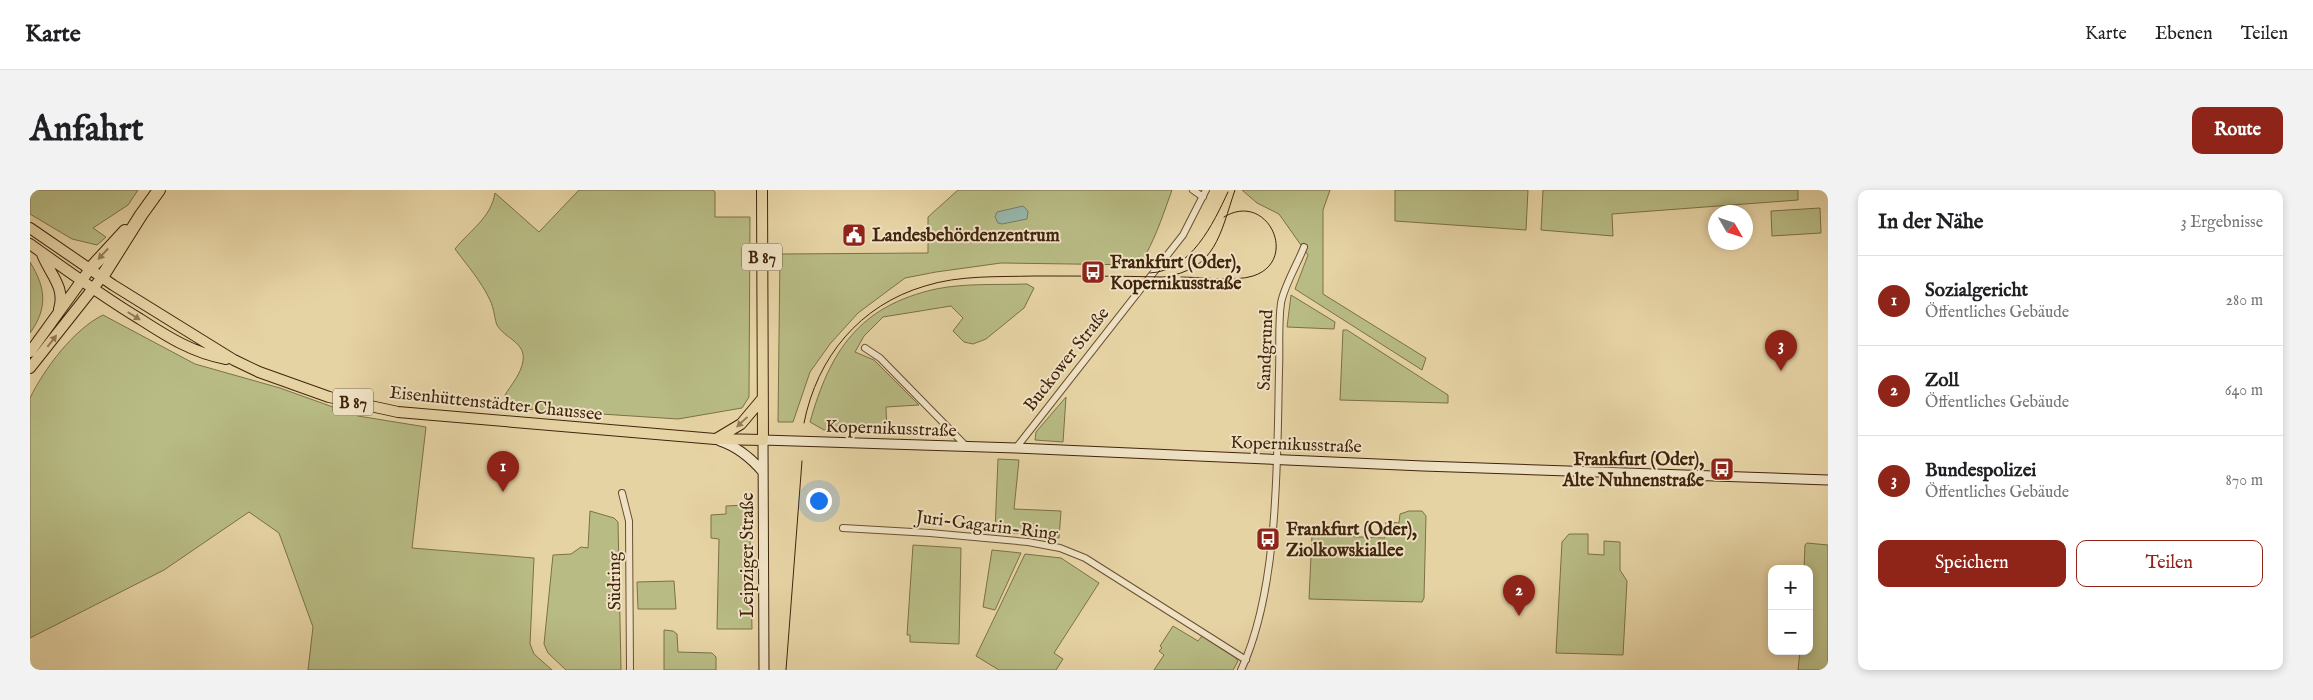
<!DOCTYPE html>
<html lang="de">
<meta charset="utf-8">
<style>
body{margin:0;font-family:"IM FELL English",serif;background:#f2f2f2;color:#202124}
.controls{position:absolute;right:15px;bottom:15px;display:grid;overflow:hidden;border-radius:10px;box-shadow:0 2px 8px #0003}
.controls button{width:45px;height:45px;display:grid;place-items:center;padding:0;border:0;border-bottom:1px solid #e0e0e0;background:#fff;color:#202124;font:25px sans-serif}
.compass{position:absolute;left:1678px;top:15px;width:45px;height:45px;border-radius:50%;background:#fff;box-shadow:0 2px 8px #0003;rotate:129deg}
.you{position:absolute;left:788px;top:310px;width:18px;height:18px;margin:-12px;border:4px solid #fff;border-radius:50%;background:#1a73e8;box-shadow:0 0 0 8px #1a73e833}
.badge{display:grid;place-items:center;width:32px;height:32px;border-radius:50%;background:#8f2418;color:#fff;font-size:16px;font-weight:700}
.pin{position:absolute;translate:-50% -41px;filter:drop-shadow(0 1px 2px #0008)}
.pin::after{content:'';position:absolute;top:26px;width:18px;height:15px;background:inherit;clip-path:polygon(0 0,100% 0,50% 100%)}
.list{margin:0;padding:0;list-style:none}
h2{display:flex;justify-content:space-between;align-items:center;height:65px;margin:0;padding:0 20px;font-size:21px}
h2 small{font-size:16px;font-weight:400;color:#757577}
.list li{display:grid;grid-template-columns:32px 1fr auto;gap:15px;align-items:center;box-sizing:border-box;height:90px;padding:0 20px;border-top:1px solid #e0e0e0}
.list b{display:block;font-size:19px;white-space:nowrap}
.list p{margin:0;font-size:16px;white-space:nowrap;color:#757577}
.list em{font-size:16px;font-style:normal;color:#757577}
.actions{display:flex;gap:10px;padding:15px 20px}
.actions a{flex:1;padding:11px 0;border:1px solid #8f2418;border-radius:10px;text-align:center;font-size:18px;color:#8f2418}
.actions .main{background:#8f2418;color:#fff}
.map{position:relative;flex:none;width:1798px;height:480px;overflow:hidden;border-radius:10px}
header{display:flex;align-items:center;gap:30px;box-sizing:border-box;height:70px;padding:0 25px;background:#fff;border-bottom:1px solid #e0e0e0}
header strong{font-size:24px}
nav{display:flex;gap:28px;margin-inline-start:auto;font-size:18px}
.intro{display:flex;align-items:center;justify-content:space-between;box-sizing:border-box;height:120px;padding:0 30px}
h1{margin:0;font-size:35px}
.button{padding:12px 22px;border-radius:10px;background:#8f2418;color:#fff;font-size:18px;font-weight:700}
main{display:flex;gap:30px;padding:0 30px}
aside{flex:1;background:#fff;border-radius:10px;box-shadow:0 2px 8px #0003}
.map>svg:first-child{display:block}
.green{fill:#b8bb84;stroke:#7c7048}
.water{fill:#97b7ac;stroke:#757c6c}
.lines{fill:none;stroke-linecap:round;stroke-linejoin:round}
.street-casing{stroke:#6a5032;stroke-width:8}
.secondary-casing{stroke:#41240c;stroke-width:11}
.primary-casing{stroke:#41240c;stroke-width:12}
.highway-casing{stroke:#41240c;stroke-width:14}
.street{stroke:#efe2c4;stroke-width:6}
.secondary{stroke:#efe2c4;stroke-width:9}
.primary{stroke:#e6d3a4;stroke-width:10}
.highway{stroke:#e6d3a4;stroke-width:12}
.tram{stroke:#41240c;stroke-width:1}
.oneway{fill:#947c58}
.labels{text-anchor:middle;stroke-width:4;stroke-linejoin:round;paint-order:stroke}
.shield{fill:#efe2c4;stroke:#755d43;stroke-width:1}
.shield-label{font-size:16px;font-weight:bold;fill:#41240c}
.poi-label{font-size:18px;font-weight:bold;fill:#41240c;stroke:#efe2c4;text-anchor:start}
.street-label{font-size:18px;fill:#41240c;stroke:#efe2c4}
</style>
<header>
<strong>Karte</strong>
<nav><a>Karte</a><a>Ebenen</a><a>Teilen</a></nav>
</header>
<div class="intro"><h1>Anfahrt</h1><a class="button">Route</a></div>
<main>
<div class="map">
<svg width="1798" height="480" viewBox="0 0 1798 480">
<rect width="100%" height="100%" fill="#e6d3a4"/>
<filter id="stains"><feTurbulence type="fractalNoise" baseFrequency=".004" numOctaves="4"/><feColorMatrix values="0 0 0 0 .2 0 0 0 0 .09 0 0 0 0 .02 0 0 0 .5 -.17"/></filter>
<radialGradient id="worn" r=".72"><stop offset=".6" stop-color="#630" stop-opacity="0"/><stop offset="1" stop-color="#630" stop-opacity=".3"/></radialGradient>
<path class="green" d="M0,0H108L98,15L63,38L76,47L67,55L42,49L0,24Z
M549,0H683L685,2V27H720L719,207L712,218L648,229L479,218L475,205C481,195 491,184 493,171C496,152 475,149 467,135C465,131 464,118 460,110C451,91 437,75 425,59C440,40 461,28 465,3L509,42Z
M928,0H1142C1134,22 1127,44 1116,64L1120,69L1112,75L971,73L906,82L875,88L828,123L800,154L780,182L763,232H748L750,64L898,63V27Z
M1212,0H1300L1293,20V104L1396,168L1392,180L1265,99L1278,65L1249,24L1227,13Z
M1365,0H1498L1496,40L1365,31Z
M1513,0H1768V10L1582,24L1583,46L1511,40Z
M1790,18L1791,43L1742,46L1741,21Z
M0,72C16,98 18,118 0,143Z
M997,94L1004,98L994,118L956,149L943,154L934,152L923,141L933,128L921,116L853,127L834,146L825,162L844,170L889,215L856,217L857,244L794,240L780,232C800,161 829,116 906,99C935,93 968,95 997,94Z
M1261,105L1305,132L1304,139L1257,137Z
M73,125L165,174L250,198L328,226L396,237L382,358L504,368L500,454L504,464L522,480H278L283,437L249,343L219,322L134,380L0,448V208C14,179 44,139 73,125Z
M1313,140H1317L1418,205V213L1310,210Z
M1036,207L1033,252L1005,250L1006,242Z
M968,269L989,270L984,319L1031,321L1029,348L965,341Z
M717,315L716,348H720L722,439H687L689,349L681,348V325L696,324V316Z
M560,321L584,328L588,332L591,480H536L518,463L514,454L523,365L541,364L551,357L558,358Z
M1379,321H1392L1396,326L1394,408L1392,412L1279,409L1282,345L1355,348L1356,332L1369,333L1370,324Z
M1539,344H1558V364L1574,365V351L1590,352V380L1597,391L1593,465L1526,463L1532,352Z
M1777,353L1798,355V480H1768L1770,461H1779V379H1774L1775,355Z
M883,355L931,358L929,454L880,452V445H877Z
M962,360L991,363L965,420L953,417Z
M995,364L1031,368L1069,393L1024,463L1033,469L1026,480H969L946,466Z
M644,391L646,419H608L607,392Z
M1143,436L1168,451L1172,446L1206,468L1208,471L1203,480H1124L1134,465L1129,461L1132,458L1130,456Z
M634,440L643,441L647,444L648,462L682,463L686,467V480H634Z"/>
<path class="water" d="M993,16L998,21L997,29L972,34L968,33L965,27L967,22Z"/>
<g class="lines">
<g class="street-casing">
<path id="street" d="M1163,0L1173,7
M835,158L850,168L937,257
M986,258L1153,45L1176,0
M592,303L599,331L600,480
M813,338L900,343L998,352L1030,358L1055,368L1216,470
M1211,480C1249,400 1247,270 1249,181C1250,159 1248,135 1251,113C1254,96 1268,73 1274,57"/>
</g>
<g class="secondary-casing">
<path id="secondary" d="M690,251C708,257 721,268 733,282
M734,480L733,250L986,258L1393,276L1798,290"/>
</g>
<g class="primary-casing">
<path id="primary" d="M0,38L83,95L204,170L229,182L299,207L368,222L685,249L733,250L732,0
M0,54C36,80 72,106 110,129C138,147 163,163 196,169
M12,64C19,83 36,97 29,119
M0,162L60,79
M0,178L72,87
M686,249L711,234L732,209"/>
</g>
<g class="highway-casing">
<path id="highway" d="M60,79L95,41
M72,87L111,25L129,0"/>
</g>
<use href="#street" class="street"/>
<use href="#secondary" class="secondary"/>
<use href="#primary" class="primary"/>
<use href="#highway" class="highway"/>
<path class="tram" d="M1120,83C1161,81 1183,34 1198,2
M1151,87C1171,87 1204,92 1223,86C1270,71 1238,0 1194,27
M774,233C787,167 830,115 895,96C929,85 969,87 1004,86C1047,86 1090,86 1133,87C1186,80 1190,44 1205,0
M756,480L772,271"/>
</g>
<defs><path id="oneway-solid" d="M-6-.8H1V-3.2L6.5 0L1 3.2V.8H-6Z" transform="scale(1.25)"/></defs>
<g class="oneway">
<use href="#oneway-solid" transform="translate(73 64) rotate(133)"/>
<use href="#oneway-solid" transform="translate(104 126) rotate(32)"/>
<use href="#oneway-solid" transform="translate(22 151) rotate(-52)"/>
<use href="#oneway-solid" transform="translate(712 232) rotate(137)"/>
</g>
<defs>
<g id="civic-square" transform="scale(1.25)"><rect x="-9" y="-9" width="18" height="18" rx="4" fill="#8f2418" stroke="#efe2c4"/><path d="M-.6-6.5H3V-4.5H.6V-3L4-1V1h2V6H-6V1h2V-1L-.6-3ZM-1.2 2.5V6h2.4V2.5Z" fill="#fff"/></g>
<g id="bus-square" transform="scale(1.25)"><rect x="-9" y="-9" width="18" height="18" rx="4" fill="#8f2418" stroke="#efe2c4"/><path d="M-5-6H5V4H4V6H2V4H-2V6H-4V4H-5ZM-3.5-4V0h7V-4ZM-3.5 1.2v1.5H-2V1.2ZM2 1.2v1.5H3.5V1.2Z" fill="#fff"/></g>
</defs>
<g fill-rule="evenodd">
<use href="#civic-square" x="824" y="45"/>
<use href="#bus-square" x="1063" y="82"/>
<use href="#bus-square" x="1692" y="279"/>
<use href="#bus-square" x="1238" y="349"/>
</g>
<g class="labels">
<g class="shield">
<rect x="712" y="53.5" width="40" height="27" rx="4"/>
<rect x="303" y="198.5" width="40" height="27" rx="4"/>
</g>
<g class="shield-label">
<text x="732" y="73">B 87</text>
<text x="323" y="218">B 87</text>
</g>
<g class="poi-label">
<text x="842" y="51">Landesbehördenzentrum</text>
<text x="1080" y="78">Frankfurt (Oder),<tspan x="1080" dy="21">Kopernikusstraße</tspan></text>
<text x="1674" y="275" text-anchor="end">Frankfurt (Oder),<tspan x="1674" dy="21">Alte Nuhnenstraße</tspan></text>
<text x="1256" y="345">Frankfurt (Oder),<tspan x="1256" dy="21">Ziolkowskiallee</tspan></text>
</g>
<g class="street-label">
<text transform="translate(1235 160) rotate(-88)" y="6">Sandgrund</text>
<text transform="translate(1036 169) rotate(-52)" y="6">Buckower Straße</text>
<text transform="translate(466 213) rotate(6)" y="6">Eisenhüttenstädter Chaussee</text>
<text transform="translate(861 238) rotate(2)" y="6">Kopernikusstraße</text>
<text transform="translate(1266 254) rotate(2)" y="6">Kopernikusstraße</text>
<text transform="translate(957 335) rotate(7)" y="6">Juri-Gagarin-Ring</text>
<text transform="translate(717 365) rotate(-90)" y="6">Leipziger Straße</text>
<text transform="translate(584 391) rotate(-91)" y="6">Südring</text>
</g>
</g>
<rect width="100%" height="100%" filter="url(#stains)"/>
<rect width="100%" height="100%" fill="url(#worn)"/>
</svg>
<div class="controls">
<button>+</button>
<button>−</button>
</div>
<svg class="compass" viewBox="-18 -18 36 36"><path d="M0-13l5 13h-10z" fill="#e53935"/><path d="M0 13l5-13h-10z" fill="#757577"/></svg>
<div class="you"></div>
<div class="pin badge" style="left:473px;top:302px">1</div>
<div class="pin badge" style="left:1489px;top:426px">2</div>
<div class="pin badge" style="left:1751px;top:181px">3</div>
</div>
<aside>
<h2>In der Nähe<small>3 Ergebnisse</small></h2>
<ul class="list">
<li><span class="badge">1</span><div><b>Sozialgericht</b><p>Öffentliches Gebäude</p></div><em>280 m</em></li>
<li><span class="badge">2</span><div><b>Zoll</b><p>Öffentliches Gebäude</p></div><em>640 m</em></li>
<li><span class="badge">3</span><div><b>Bundespolizei</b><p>Öffentliches Gebäude</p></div><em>870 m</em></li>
</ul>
<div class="actions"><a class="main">Speichern</a><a>Teilen</a></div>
</aside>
</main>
